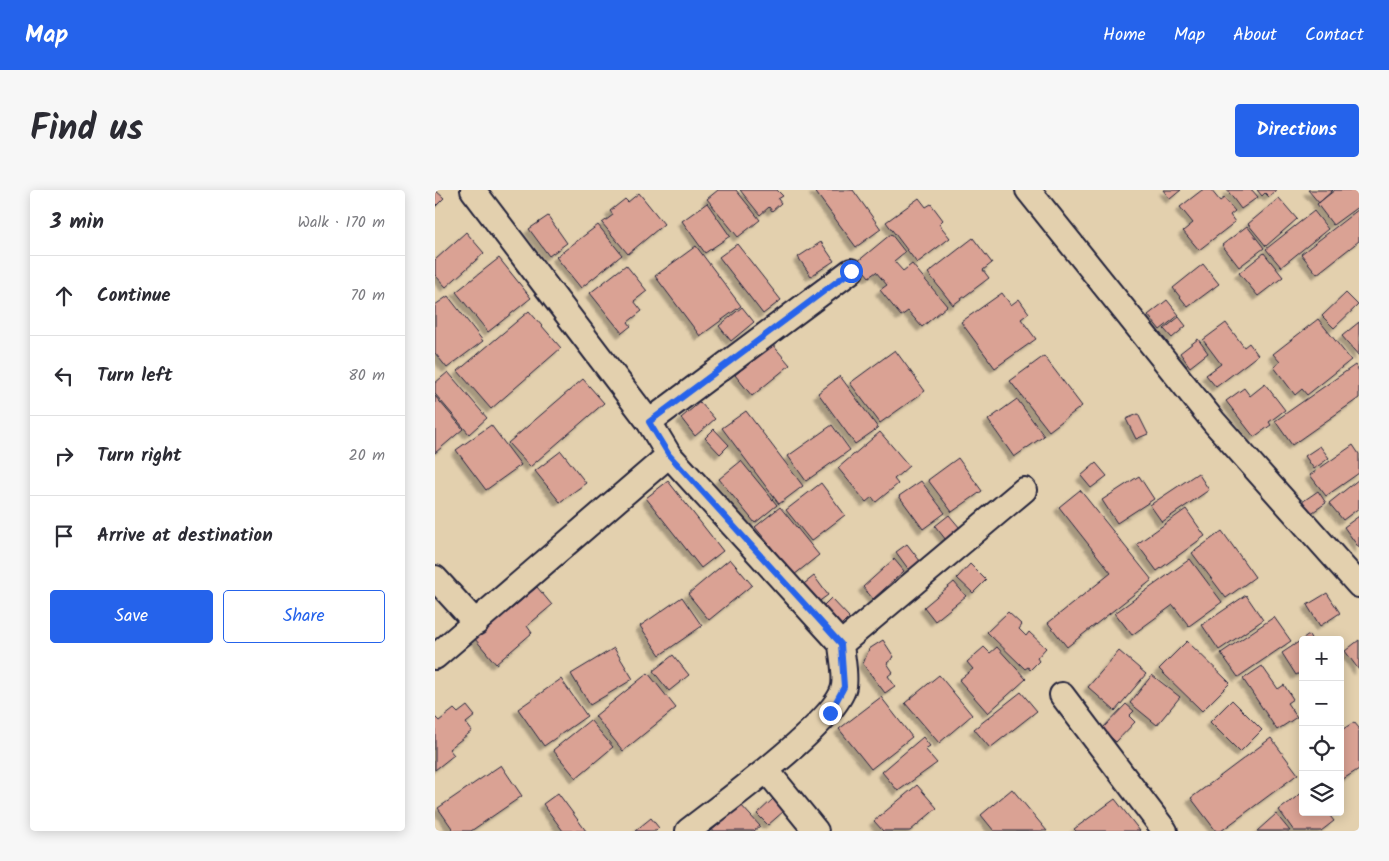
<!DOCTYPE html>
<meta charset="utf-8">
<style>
body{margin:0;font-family:Kalam,sans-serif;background:#f7f7f7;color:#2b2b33}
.controls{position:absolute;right:15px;bottom:15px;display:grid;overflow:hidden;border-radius:5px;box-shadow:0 2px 12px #0003}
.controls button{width:45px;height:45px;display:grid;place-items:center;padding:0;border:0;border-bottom:1px solid #e1e1e2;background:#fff;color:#2b2b33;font:25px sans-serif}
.stop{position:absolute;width:15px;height:15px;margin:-11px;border:4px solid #2563eb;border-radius:50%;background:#fff}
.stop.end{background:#2563eb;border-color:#fff;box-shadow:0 1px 5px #0008}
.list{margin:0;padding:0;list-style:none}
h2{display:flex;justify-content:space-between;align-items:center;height:65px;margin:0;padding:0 20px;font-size:21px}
h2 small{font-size:16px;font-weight:400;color:#7c7c81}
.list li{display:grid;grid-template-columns:32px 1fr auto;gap:15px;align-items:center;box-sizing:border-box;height:80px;padding:0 20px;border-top:1px solid #e1e1e2}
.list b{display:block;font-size:19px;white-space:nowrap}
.list em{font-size:16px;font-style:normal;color:#7c7c81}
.actions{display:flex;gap:10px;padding:15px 20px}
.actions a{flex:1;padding:11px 0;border:1px solid #2563eb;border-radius:5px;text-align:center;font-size:18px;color:#2563eb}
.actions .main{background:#2563eb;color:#fff}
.icon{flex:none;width:28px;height:28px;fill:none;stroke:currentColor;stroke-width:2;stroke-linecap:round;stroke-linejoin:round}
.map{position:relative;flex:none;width:924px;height:641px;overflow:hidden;border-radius:5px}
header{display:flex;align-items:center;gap:30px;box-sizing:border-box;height:70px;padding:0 25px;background:#2563eb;color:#fff}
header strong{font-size:24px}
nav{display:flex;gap:28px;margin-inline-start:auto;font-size:18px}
.intro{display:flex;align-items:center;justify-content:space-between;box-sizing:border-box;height:120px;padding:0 30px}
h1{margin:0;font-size:35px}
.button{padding:12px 22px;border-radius:5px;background:#2563eb;color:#fff;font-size:18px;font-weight:700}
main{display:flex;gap:30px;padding:0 30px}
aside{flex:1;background:#fff;border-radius:5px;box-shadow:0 2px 12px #0003}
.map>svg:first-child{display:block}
.building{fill:#daa294;stroke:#22223b;filter:url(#shadow)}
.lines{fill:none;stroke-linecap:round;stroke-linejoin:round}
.street-casing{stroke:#22223b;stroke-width:28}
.street{stroke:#e3d0ae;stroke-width:24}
.route{stroke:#2563eb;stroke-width:6}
</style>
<header>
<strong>Map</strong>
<nav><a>Home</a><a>Map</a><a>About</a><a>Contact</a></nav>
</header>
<div class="intro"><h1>Find us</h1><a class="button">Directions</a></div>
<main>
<aside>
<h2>3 min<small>Walk · 170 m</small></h2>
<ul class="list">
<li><svg class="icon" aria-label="ahead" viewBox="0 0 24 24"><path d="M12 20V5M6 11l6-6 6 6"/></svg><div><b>Continue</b></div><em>70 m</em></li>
<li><svg class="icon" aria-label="left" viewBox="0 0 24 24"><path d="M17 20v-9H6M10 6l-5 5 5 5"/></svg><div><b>Turn left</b></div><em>80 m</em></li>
<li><svg class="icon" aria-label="right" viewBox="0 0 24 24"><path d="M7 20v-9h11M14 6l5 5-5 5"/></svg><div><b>Turn right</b></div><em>20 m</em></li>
<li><svg class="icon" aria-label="arrive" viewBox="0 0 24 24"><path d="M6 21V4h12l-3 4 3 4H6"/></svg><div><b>Arrive at destination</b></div></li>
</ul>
<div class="actions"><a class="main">Save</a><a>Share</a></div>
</aside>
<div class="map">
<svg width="924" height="641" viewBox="0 0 924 641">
<defs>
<filter id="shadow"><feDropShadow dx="-4.5" dy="4.5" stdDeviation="1" flood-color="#0004"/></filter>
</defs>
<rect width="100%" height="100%" fill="#e3d0ae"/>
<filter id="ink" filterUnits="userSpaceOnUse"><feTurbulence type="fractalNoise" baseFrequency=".02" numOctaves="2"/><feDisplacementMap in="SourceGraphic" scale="10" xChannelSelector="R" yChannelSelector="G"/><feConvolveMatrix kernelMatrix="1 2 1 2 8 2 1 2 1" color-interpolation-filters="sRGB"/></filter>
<g filter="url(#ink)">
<path class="building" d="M0,0L9,8L0,17Z
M283,0H301L325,30L303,47L272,9Z
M305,0H342L348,6L343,9L346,13L337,21L334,17L325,25Z
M379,0H418L446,39L421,57Z
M728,0H746L735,9Z
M767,0H776L785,11L789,8L800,21L795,25L800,32L764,60L748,41L758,33L745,17Z
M792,0H817L823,7L806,19Z
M822,0H842L834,7L830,3L827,6Z
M873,0H898L884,13Z
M900,0H924V16L898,35L882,14Z
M204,3L229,34L193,64L167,33L178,25L175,21L190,9L193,12Z
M484,8L491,17L496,14L508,30L504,34L515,48L482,73L451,32Z
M844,8L862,29L831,56L813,34Z
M272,13L295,46L270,63L247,31Z
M924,19V51L882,84L866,64Z
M879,21L893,39L846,77L831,59Z
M113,26L132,53L114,66L94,39Z
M163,35L187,65L146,98L121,67Z
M812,36L829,58L804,77L787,55Z
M31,42L49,63L11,97L0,85V70Z
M456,44L470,62L459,71L468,81L477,74L512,116L487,137L473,121L466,126L445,100L452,95L441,82L434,87L422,72Z
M538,48L557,73L548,80L554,88L518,115L493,83Z
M386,52L399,71L376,86L363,67Z
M302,54L346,110L328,124L284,67Z
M261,56L306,116L265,146L220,86Z
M829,63L848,87L823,106L804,83Z
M64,68L96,108L53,142L21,102Z
M768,74L784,94L753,117L738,98Z
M191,75L212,101L199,111L207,121L193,132L196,136L187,143L155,103Z
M567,103L576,115L584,109L594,123L586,129L601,149L560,178L526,132Z
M911,103L923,115L899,138L887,126Z
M13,106L48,151L12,178L0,163V115Z
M732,110L744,125L725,140L713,125Z
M307,117L319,132L296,151L284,136Z
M94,121L126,158L56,219L23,181Z
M744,127L751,136L737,148L729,139Z
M883,129L916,170L872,205L867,199L860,205L839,177L845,172L838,164Z
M924,132V166L907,146Z
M791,133L809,157L814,153L823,165L781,197L771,185L786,174L768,150Z
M763,149L773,163L755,177L745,163Z
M337,154L355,175L317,206L300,185Z
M460,160L490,201L445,233L415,193Z
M609,166L647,216L614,241L575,191Z
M920,175L924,181V208L857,255L840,231Z
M13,182L52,228L34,244L0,204V193Z
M405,186L443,238L420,254L383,203Z
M148,189L169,213L95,277L73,253Z
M830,194L850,220L834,232L836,235L819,247L791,211L809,198L815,206Z
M0,206L28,239L0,263Z
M582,209L609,246L579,267L553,230Z
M265,212L280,229L260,246L246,228Z
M311,221L368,296L344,314L287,238Z
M703,224L713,244L701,249L691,229Z
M56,235L86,275L51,300L21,260Z
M397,235L415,260L371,291L353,266Z
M279,239L294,255L285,264L270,248Z
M445,242L474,276L459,289L463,294L441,312L437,307L431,312L403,278Z
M918,255L924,264V283L891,306L875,285Z
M885,256L894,268L879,279L870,266Z
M126,261L151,293L125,312L100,281Z
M523,268L547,301L517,322L493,290Z
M306,271L342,315L320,333L284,289Z
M661,273L672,286L656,298L646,286Z
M763,283L774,300L727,332L715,315Z
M704,286L719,309L682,333L667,310Z
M924,289V318L908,330L894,313Z
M233,291L288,361L266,378L211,308Z
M486,291L510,323L488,339L464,306Z
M386,293L410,325L376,351L351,320Z
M645,300L717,390L632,457L613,433L676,383L624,317Z
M883,301L891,313L875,324L867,312Z
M345,317L384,365L359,385L320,337Z
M751,319L770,346L722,381L702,354Z
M514,325L525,338L511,350L500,336Z
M924,326V358L909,337Z
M787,341L820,387L791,408L757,363Z
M472,354L485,371L474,380L461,362Z
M295,369L317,395L274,430L253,404Z
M459,369L469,381L438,409L428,397Z
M755,369L787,412L754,436L738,415L697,445L680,423Z
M535,374L551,390L538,403L522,388Z
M379,386L393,405L379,415L365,397Z
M519,392L531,406L500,431L489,417Z
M102,397L117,415L92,436L97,443L61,474L40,449Z
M892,403L905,423L885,436L872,415Z
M811,405L828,430L784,460L767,435Z
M247,407L267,436L225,465L205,436Z
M396,408L414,427L402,439L384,420Z
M573,422L587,435L584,439L591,446L594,442L611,458L602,468L604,471L595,480L593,477L590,479L552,442Z
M839,427L856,451L803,487L786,463Z
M874,445L877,450H868V481L861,485L847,463Z
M448,450L459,467L452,473L458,482L453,486L460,496L450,503L428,474L434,459Z
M924,450V480L910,461Z
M752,451L795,493L767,521L724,479Z
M549,457L555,463L562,457L591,489L553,523L524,490L538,479L532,472Z
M179,458L198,489L155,515L136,484Z
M684,461L711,484L680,521L653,497Z
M238,465L254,485L234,501L218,481Z
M827,476L843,499L849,495L858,509L852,513L862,527L842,540L808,489Z
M213,483L241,518L188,561L160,526Z
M504,485L537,525L504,553L470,513Z
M717,485L745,507L722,535L695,513Z
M126,489L152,526L109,556L83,519Z
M586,502L602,521L555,558L539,539Z
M446,507L477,547L436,579L404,539Z
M797,510L827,540L805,562L775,532Z
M691,514L699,521L694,526L700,532L681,552L667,539Z
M32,516L40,526L31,533L37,541L14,559L19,565L0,580V527L4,531L19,519L23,523Z
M155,530L178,557L141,588L118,560Z
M919,532L924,538V579L905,591V541Z
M488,547L495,556L490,559L502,573L463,601L447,582Z
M836,548L863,584L786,641H781L756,608Z
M66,575L87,606L36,641H19L3,618Z
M482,595L502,618L475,641H448L439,631Z
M577,599L612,641H559L546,625Z
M868,602V622H892L899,631L886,641H859L844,620Z
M123,603L151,641H128L108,614Z
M338,609L349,621L333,635L322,624Z
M680,609L705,641H641L639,639Z
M306,615L325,636L319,641H276Z
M841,624L855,641H822Z
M216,628L224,638L221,641H200Z"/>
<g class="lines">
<g class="street-casing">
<path id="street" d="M38,0L214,232L234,265L406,454
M593,0L779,232L924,395
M214,232L416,81
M0,388L41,433
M0,467L234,265
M627,505L730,641
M332,581L381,641
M253,641C284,617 404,530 409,496C411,483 407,467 406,454L589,300"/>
</g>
<use href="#street" class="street"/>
</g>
</g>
<g class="lines" filter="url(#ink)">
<path class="route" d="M395,523L409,497L406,454L234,265L214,232L416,81"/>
</g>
</svg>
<div class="controls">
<button>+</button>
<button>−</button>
<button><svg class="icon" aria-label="locate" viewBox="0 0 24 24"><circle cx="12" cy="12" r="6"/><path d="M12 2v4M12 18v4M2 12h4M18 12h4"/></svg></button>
<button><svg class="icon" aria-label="layers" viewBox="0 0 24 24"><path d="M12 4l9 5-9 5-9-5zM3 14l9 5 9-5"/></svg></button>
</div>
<div class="stop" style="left:416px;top:81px"></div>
<div class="stop end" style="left:395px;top:523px"></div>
</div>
</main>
